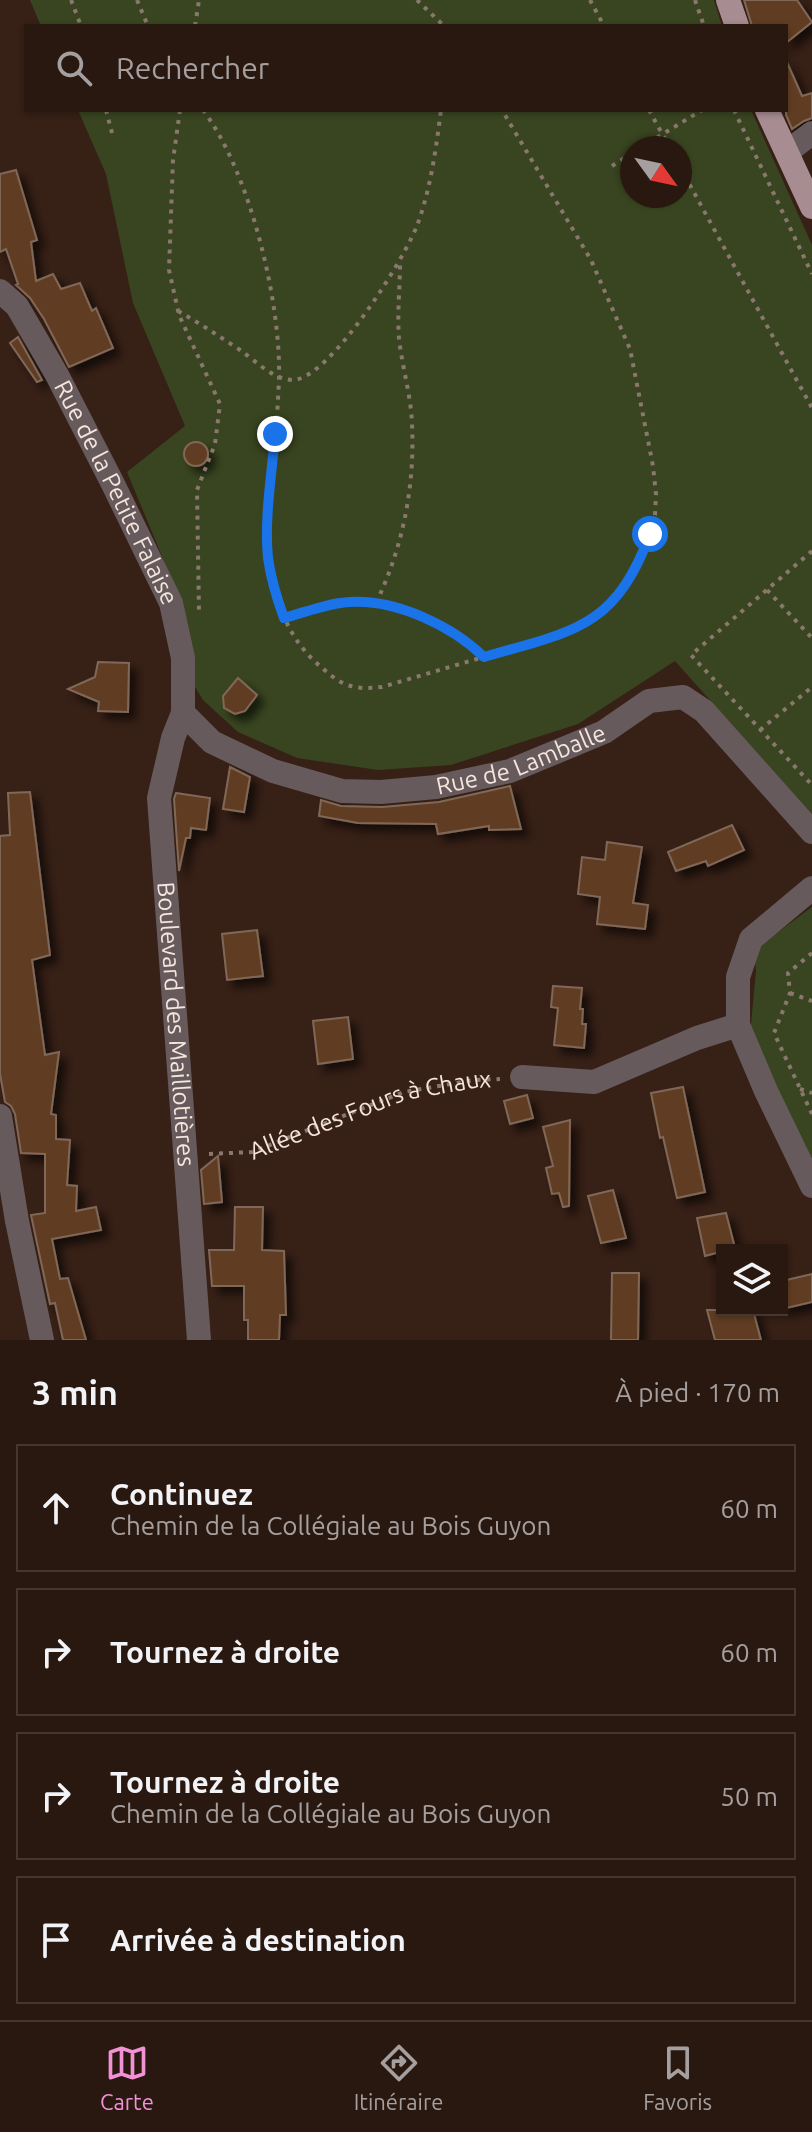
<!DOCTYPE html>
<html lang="fr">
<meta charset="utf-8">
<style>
body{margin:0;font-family:Ubuntu,sans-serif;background:#312119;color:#f1f3f6}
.controls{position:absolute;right:24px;bottom:24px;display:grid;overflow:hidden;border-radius:0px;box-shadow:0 2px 6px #0004}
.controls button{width:72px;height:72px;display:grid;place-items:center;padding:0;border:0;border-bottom:2px solid #453730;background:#291810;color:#f1f3f6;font:40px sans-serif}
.compass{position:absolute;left:620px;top:136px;width:72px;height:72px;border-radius:50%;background:#291810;box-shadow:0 2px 6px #0004;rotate:123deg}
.stop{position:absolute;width:24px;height:24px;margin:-18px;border:6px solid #1a73e8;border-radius:50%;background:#fff}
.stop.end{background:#1a73e8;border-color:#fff;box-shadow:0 2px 8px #0008}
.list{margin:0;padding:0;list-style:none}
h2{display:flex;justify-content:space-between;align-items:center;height:104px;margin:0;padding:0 32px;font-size:34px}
h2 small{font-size:26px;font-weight:400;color:#a5a09f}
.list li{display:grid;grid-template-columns:52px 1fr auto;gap:24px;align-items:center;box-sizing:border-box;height:128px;margin:0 16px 16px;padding:0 16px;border:2px solid #453730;border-radius:0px}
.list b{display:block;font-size:30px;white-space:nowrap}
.list p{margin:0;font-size:26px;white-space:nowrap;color:#a5a09f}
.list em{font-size:26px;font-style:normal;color:#a5a09f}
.icon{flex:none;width:44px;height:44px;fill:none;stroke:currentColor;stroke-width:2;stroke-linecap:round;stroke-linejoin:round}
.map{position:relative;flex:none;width:812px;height:1340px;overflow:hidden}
.search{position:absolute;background:#291810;box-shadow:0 2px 6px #0004;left:24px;right:24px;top:24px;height:88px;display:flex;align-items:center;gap:20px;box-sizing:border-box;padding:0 28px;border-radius:0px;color:#a5a09f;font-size:30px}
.sheet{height:680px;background:#291810}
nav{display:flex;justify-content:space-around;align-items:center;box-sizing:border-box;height:112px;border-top:2px solid #453730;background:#291810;font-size:22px;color:#a5a09f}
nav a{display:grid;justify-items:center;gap:4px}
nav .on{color:#f391d6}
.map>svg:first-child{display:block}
.green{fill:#394520;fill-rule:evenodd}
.building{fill:#613d23;stroke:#806858;stroke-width:2;filter:url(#shadow)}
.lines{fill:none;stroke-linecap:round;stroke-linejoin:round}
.path{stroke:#8a776e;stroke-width:4;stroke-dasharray:4 6;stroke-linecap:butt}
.minor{stroke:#675a5c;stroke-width:24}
.major{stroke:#a78c91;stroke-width:24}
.route{stroke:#1a73e8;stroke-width:10}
.labels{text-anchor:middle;stroke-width:6;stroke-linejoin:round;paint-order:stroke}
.street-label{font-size:24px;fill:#f4e5dd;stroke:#372016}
</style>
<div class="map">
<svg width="812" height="1340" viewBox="0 0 812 1340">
<defs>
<filter id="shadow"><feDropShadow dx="7" dy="7" stdDeviation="4" flood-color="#0009"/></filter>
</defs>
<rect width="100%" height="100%" fill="#372016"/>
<path class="green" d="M30,0H714L722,26H41Z
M78,110H751L812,245V814L675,661L578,724L451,765L378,770L297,758L238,732L203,700L195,687L179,597L127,472L185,426L133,303L106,174ZM632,148H680V196H632Z
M812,907V1162L750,1034L756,971L754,950Z"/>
<path class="building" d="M744,0H797L812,22L786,43V26H752Z
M786,60L802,96L812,93V118L804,121L792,129L786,115Z
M16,170L37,240L31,242L36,281L53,274L61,289L80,283L92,311L96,308L113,348L69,367L44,319L30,298L16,285L18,284L6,249L0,252V174Z
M18,337L42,380L37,382L10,343Z
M184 454a12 12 0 1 1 24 0a12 12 0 1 1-24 0Z
M98,662L129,663L128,712L98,711L99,702L68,689L95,677Z
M238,678L257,695L245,711L235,714L224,708L223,696Z
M230,767L250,777L244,812L223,809Z
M510,786L521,829L489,830V826L438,834L436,824L358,823L319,816L321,800L341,806L382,807L439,802Z
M30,792L50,955L32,960L45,1055L59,1052L51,1114L56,1115V1139L70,1140L67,1185L77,1186L76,1211L96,1207L101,1230L52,1239L60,1279L68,1278L86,1340H63L55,1303L50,1304L31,1215L45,1213V1154L21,1153L15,1114L11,1106L5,1102L0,1074V836L10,835L8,793Z
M176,793L210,798L206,830L191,828L190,838H186L179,871L174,799Z
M732,825L744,850L708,866L706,861L676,871L668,852Z
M607,842L642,847L633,903L648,905L645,929L597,924L600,897L578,894L582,857L605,860Z
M257,930L263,976L227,980L222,934Z
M553,986L582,988L580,1009H583L582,1024H586L584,1048L554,1045L558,1008L551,1007Z
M348,1017L353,1059L318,1064L313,1021Z
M683,1087L705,1192L677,1198L663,1137L660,1138L651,1093Z
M527,1095L533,1118L510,1124L504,1101Z
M570,1120L569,1206L563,1207L559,1193L552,1194L546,1168L553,1166L543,1127Z
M218,1156L222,1202L204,1204L201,1170Z
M613,1190L626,1238L601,1243L588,1196Z
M235,1207H263L262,1250L284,1251L286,1315H280L279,1340H248V1320H244V1286H212L209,1250H234Z
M726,1213L735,1248L705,1256L697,1218Z
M612,1273H639L638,1340H611Z
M812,1274V1302L782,1309V1281Z
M707,1310H753L761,1340H715Z"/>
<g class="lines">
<g class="path">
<path d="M71,0L81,26"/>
<path d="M137,0L148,26"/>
<path d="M417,0L444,26"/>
<path d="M590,0L604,26"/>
<path d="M695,0L704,26"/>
<path d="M195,26L199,0"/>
<path d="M106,110L112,133"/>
<path d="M180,110L173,160L169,270L179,315L220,404L215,444L197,490L199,613"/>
<path d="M203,110C250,172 281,302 279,378C277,431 271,485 267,538C270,586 282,634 320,666C329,674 339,683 351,686C361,689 372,688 382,687L568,632L585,625L611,604L627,585L642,557L655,515L656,494L653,466L630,349L591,260L502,110"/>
<path d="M649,110L670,148"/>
<path d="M734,110L812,274"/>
<path d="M640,148L702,110"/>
<path d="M612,166L632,153"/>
<path d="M680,167L812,408"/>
<path d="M178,311C199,323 219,336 240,350C255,360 272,379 292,380C329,381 406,257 418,223C431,187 436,148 441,110"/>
<path d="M812,551L691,655L812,785"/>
<path d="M767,590L812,638"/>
<path d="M376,603C403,547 415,486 412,424C411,395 402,367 399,338C397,314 400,288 400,264"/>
<path d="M284,618C306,612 328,603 350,602C396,599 452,627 484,657"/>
<path d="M760,730L812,687"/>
<path d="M812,953L788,973L790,993L774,1033L812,1114"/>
<path d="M790,993L812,1001"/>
<path d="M800,1089L812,1093"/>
<path id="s1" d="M209,1154L252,1152L404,1092L474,1080L500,1079"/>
</g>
<g class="minor">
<path d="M787,152L812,133"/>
<path id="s2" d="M0,291L17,306L57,375L112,482L171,603L183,658V713L173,738L159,798L199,1340"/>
<path id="s3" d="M183,713L212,742L273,771L342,791L381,792L436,787L510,771L604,732L649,701L683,697L704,711L812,832"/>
<path d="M812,888L751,939L738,977V1025L766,1091L812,1186"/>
<path d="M522,1077L594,1082L697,1038L738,1025"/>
<path d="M0,1116L17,1221L42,1340"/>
</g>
<path class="major" d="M728,0L737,26
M767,110L812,207"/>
</g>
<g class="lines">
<path class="route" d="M275,434C272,474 264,518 268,558C271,579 277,599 284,618C306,612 328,603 350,602C396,599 452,626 484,657C573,631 615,629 650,534"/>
</g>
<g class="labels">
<g class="street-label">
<text dy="8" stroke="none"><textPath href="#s2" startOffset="234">Rue de la Petite Falaise</textPath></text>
<text dy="8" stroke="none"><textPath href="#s3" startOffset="364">Rue de Lamballe</textPath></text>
<text dy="8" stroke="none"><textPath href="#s2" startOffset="784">Boulevard des Maillotières</textPath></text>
<text dy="8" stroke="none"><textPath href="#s1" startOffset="168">Allée des Fours à Chaux</textPath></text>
</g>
</g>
</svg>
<div class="controls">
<button><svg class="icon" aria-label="layers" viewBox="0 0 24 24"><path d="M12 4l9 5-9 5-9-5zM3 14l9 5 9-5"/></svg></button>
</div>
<svg class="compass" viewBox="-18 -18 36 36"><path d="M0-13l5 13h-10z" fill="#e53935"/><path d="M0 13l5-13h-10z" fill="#a5a09f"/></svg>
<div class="stop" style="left:650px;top:534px"></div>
<div class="stop end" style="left:275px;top:434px"></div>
<div class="search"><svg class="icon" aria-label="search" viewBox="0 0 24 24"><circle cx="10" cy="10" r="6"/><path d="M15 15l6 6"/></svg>Rechercher</div>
</div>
<section class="sheet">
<h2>3 min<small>À pied · 170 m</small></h2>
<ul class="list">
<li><svg class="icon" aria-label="ahead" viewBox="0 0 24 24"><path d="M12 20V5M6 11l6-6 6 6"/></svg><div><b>Continuez</b><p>Chemin de la Collégiale au Bois Guyon</p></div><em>60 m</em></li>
<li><svg class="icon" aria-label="right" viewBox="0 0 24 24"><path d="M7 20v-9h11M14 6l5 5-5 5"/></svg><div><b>Tournez à droite</b></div><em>60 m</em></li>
<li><svg class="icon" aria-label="right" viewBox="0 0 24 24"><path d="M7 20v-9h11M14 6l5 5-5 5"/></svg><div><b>Tournez à droite</b><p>Chemin de la Collégiale au Bois Guyon</p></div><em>50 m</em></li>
<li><svg class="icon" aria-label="arrive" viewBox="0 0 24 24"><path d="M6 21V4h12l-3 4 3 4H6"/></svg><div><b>Arrivée à destination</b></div></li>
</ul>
</section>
<nav>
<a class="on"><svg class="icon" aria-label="map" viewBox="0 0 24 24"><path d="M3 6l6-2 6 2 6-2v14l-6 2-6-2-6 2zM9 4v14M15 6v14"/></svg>Carte</a>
<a><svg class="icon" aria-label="directions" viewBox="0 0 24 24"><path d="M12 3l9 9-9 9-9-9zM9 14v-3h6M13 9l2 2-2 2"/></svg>Itinéraire</a>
<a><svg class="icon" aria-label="saved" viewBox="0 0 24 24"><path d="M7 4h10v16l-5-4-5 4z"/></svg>Favoris</a>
</nav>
